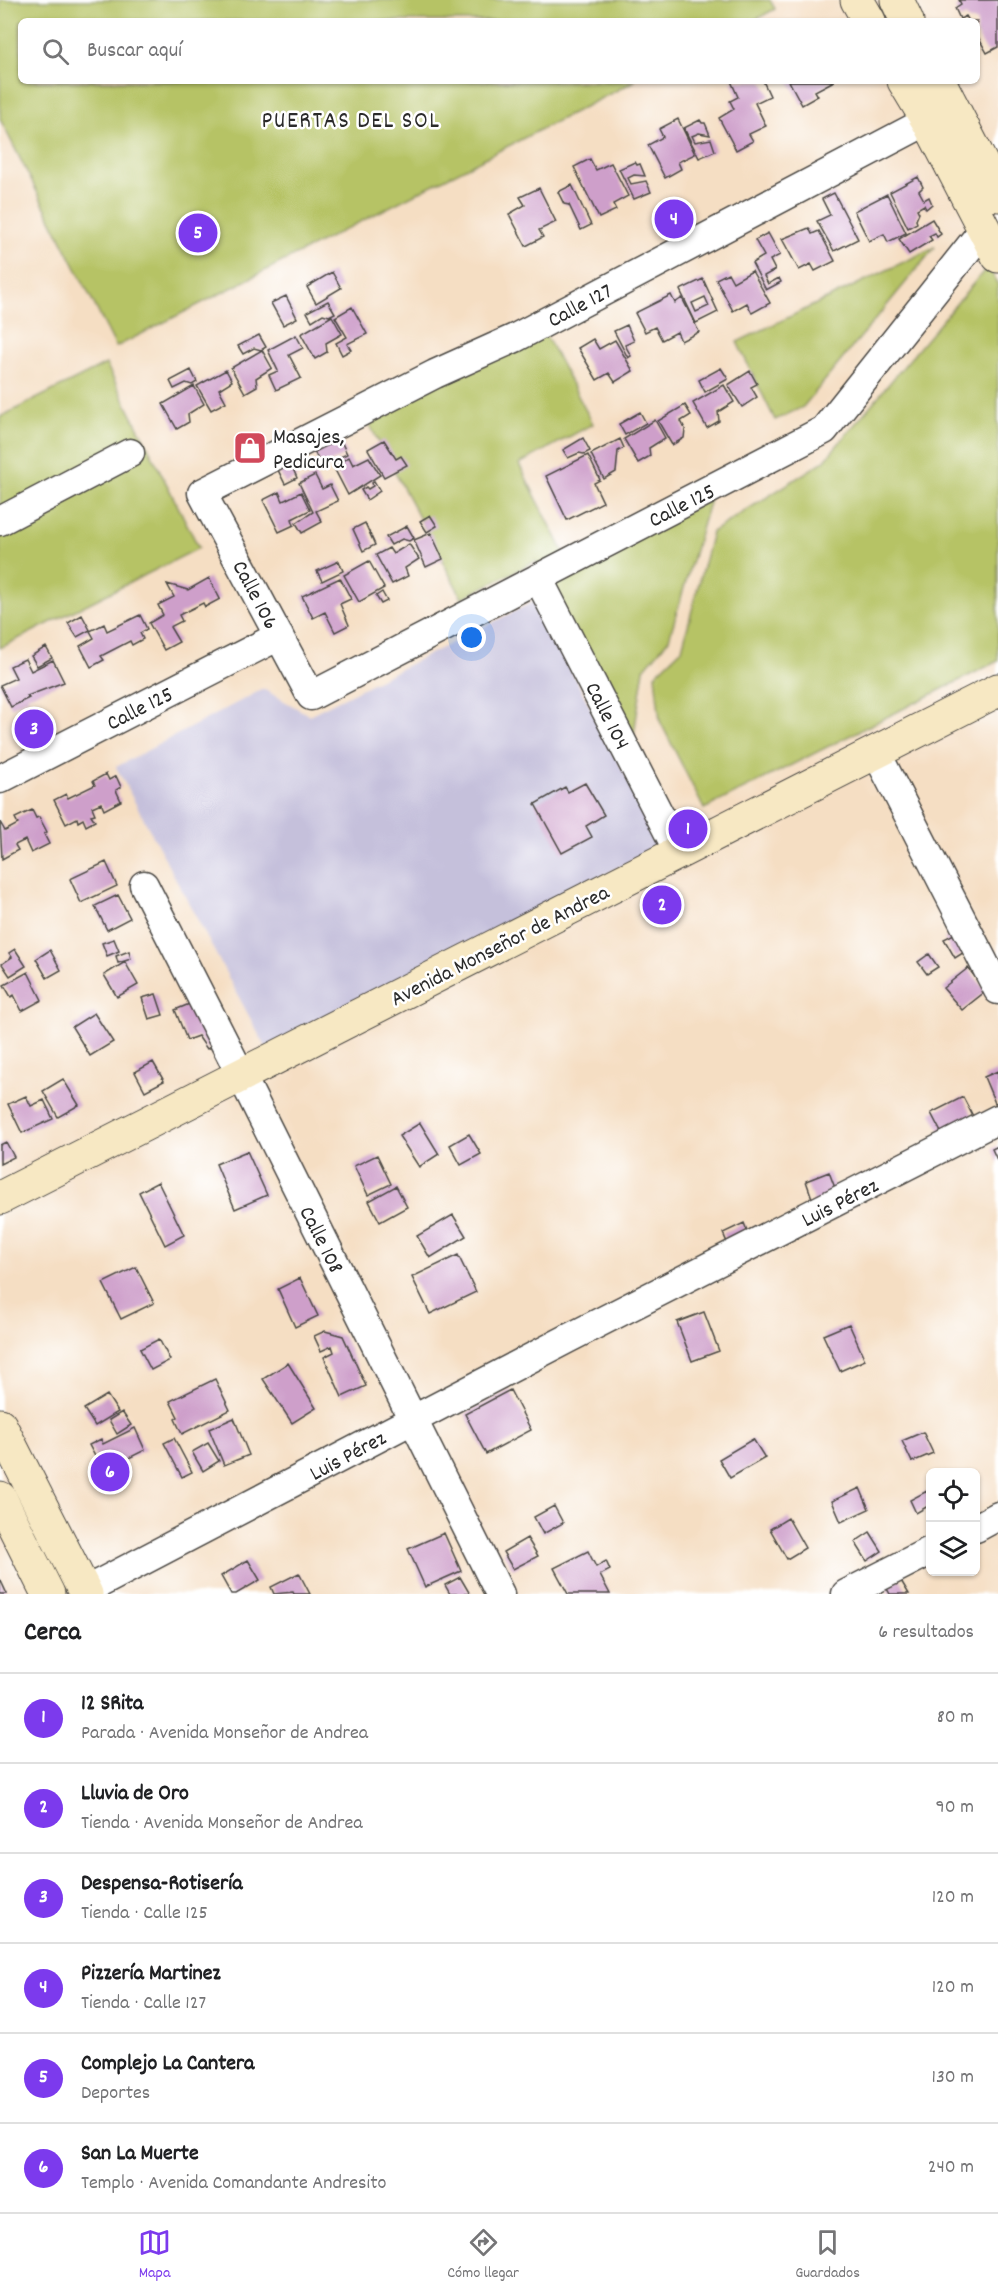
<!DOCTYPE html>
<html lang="es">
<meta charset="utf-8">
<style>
body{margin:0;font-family:Dekko,sans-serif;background:#f2f2f2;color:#202124}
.controls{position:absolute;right:18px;bottom:18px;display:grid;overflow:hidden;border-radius:9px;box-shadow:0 2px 4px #0004}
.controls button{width:54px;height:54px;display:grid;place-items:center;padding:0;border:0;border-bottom:2px solid #e0e0e0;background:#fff;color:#202124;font:30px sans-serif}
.you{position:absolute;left:472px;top:638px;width:21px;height:21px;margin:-15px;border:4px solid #fff;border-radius:50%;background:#1a73e8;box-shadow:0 0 0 9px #1a73e833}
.badge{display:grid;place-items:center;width:39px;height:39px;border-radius:50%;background:#7c3aed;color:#fff;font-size:20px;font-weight:700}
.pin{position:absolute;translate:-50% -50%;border:3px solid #fff;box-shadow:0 2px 6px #0006}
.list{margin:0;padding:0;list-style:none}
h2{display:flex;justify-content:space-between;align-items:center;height:78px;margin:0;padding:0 24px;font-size:26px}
h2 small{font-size:20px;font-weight:400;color:#757577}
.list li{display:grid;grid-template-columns:39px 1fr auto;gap:18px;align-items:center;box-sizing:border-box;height:90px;padding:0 24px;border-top:2px solid #e0e0e0}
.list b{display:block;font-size:22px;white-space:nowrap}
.list p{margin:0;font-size:20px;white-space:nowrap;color:#757577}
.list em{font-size:20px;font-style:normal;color:#757577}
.icon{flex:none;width:33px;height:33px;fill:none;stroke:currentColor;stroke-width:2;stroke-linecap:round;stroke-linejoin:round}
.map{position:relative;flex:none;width:998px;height:1594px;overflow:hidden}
.search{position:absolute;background:#fff;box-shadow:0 2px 4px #0004;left:18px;right:18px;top:18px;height:66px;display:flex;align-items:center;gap:15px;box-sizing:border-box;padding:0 21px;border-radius:9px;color:#757577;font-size:22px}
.sheet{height:618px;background:#fff}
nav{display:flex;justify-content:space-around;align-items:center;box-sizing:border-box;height:84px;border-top:2px solid #e0e0e0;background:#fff;font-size:16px;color:#757577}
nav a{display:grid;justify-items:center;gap:3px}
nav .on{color:#7c3aed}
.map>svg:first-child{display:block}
.industrial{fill:#c5c0db}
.green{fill:#b6c365;stroke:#707748;stroke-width:1.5}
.building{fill:#ce9fca;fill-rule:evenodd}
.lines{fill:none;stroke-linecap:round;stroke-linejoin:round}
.street-casing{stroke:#494642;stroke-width:31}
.secondary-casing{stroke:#494642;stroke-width:35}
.street{stroke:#fff;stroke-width:28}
.secondary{stroke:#f7e8c3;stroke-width:33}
.labels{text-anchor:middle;stroke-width:5;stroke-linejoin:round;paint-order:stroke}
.street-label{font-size:22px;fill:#2b2b2b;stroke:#fff}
.poi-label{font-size:22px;fill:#2b2b2b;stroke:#fff;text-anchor:start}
.neighbourhood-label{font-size:24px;letter-spacing:1.5px;fill:#2b2b2b;stroke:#fff}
</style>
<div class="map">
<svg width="998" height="1594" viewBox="0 0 998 1594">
<rect width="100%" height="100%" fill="#fff"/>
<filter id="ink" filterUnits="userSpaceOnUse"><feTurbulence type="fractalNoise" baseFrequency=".0167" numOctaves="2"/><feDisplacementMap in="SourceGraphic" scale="12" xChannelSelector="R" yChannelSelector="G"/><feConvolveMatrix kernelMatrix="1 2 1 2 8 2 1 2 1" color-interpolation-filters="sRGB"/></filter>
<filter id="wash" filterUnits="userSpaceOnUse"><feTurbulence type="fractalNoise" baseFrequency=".008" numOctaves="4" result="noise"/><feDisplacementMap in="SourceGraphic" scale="24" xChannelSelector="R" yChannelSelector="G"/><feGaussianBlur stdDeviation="1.35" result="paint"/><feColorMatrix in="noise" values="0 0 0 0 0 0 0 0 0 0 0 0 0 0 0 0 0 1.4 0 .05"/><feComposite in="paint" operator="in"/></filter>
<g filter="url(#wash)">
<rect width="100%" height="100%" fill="#f5dec3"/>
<path class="industrial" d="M535,601L662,845L266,1048L116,767L263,689L309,715Z"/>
<path class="green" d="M0,0H770L775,9L753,21H21V81H635L116,347L0,119Z
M935,247L803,407L775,420L737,342Z
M988,266L998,285V661L704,809L660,721L655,675L682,649L712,532L824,461Z
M542,328L593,424L519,464L572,568L710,499L669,639L644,669L631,753L536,561L462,598L366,418Z
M106,364L199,548L0,648V417Z"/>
<g id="blocks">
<path class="building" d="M959,0H998V47L987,53L977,35V21H969L966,16L960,19L955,8L961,4Z
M731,81H763L770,96L755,103L766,126L749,134L753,141L736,150L719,118L734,109L730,101L738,97Z
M789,81H834L815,91L818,96L802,105Z
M678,119L695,154L678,162L681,169L665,178L648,145L663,137L659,129Z
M700,120L702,123H705L710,135L699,133L692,136L695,142L711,139L715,151L699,158L684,128Z
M590,159L596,170L611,163L628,196L613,204L616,210L599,218L574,167Z
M635,162L637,165L640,164L645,176L634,175L628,178L631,184L646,181L651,192L634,199L619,169Z
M918,177L923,187L919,191L924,200L929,197L932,204L926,209L924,205L917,209L919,213L916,220L917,223L908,228L890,192Z
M572,185L591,225L581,230L569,205L564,204L558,192Z
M539,188L556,222L539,230L543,237L526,246L509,214L525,205L520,197Z
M834,193L858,239L834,251L817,221L830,215L822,199Z
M887,194L906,233L888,242L884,234L869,241L854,211Z
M932,219L941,234L937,237L935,233L929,236L932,240L909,254L899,239Z
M809,228L812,234L819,231L835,261L815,271L811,264L799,270L782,239Z
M768,233L780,255L770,260L775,270L764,276L768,284L779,278L781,282L766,290L752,263L764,256L755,240Z
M752,271L770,303L752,313L747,303L733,311L716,279L728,273L733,282Z
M332,272L341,288L316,303L307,287Z
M703,279L718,312L696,323L680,290ZM705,297L709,306L696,312L692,303Z
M671,295L675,303L682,298L699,332L681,341L677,332L662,340L655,327L645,332L635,313Z
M286,296L297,318L283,325L271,303Z
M328,301L335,313L329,316L323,314L312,321L307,312Z
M352,307L367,334L347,344L351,350L342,355L336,343L347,337L335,317Z
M332,316L342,334L326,343L327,352L315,359L301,334Z
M627,325L634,341L625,345L631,356L628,358L614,331Z
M259,335L266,347L261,350L254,348L243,354L238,346Z
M296,335L303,348L289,355L301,378L276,390L269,375L278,371L268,350Z
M593,339L599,349L615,340L633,371L615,382L609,373L597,380L578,348Z
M262,350L272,368L256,378L257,386L245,393L231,368Z
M721,368L728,379L705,392L699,380Z
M191,370L197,382L192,385L186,383L174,389L170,381Z
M226,370L232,381L219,389L226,402L211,410L197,386Z
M750,371L757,384L751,387L757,397L742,407L728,385Z
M724,385L734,402L718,412L719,421L707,428L693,403Z
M194,386L204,404L188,414L189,422L177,429L163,404Z
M685,405L691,415L681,421L685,429L684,438L672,445L658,421Z
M640,412L646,423L625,435L619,424Z
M655,420L665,438L649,448L650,456L638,463L624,439Z
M583,438L590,451L584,454L579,453L568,458L563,450Z
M340,439L347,454L321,466L314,451Z
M620,439L624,448L618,451L616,472L604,479L591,454Z
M384,440L396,459L401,456L407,465L384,477L368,449Z
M588,455L600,480L594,483L603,502L567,520L546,476Z
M349,457L353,465L369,457L380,475L348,495L333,466Z
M290,462L297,478L285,484L277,468Z
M315,475L322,489L330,485L338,501L316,511L322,522L302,533L296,523L313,512L299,483Z
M374,481L380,491L367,500L361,490L366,487L368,489L373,486L372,483Z
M279,492L283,501L301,492L310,510L292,519L294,525L279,532L263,500Z
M430,515L437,526L427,532L420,521Z
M365,523L375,545L363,551L353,529Z
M407,526L414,538L409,541L402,539L391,545L386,537Z
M431,533L443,559L426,567L414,540Z
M409,544L419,559L405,568L408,576L392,584L376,555L389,548L393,554Z
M339,561L343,571L322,581L317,571Z
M369,561L384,588L359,602L344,575Z
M209,578L220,599L205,607L203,603L179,615L182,621L170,627L179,642L164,650L149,623L163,615L158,605L174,597L167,584L188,590Z
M340,578L351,599L340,604L349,625L335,632L325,612L313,618L302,596Z
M382,592L387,601L381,604L376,596Z
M82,615L90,630L77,637L68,623Z
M140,615L147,629L140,633L143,639L132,645L130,641L101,656L104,660L91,667L80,646L94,638L90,631L104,624L107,631Z
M46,647L52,658L37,666L31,656Z
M25,659L31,671L53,660L64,682L27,696L29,698L11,707L0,685L16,678L10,666Z
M106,774L109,780L116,776L121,787L116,790L121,801L104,810L101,803L92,807L95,814L91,815L95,821L86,826L83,819L78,822L77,818L66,824L54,800L66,794L68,798L95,785L93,781Z
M585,783L604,815L586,826L592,837L562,853L535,804L565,787L568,792Z
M32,810L36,818L39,817L47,832L44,834L49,844L31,853L25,840L15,845L18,850L2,859L0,822L5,831L18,824L15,818Z
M106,862L117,886L81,903L70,879Z
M118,895L130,918L107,930L95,906Z
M956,933L966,951L955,958L944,939Z
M114,939L119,951L107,956L102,943Z
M15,949L26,966L10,976L2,964L12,957L9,953Z
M50,950L61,970L47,978L36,959Z
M129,951L131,959L118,963L116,956Z
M929,954L938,967L927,974L918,962Z
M125,962L138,985L117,997L104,975Z
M968,968L986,991L962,1010L943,988Z
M28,972L42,1000L22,1011L14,995L11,997L4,985Z
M156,994L163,1015L149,1019L142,998Z
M199,1000L217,1042L207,1049L198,1036L187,1040L175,1010Z
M94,1013L113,1042L90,1056L72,1027Z
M153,1062L164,1081L145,1091L135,1072Z
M998,1071V1102L995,1103L984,1077Z
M63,1079L79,1105L58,1117L43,1091Z
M26,1096L31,1106L44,1100L53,1119L22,1133L8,1104Z
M963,1097L976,1122L944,1138L931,1113Z
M420,1123L439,1154L419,1167L399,1136Z
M469,1134L481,1154L461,1165L450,1145Z
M6,1142L14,1157L0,1164V1145Z
M998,1146V1162L992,1149Z
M247,1151L267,1195L235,1209L216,1164Z
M377,1155L391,1184L368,1195L354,1166Z
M829,1172L838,1196L814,1204L806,1181Z
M158,1182L184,1235L165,1245L139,1192Z
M396,1186L407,1207L380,1222L369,1201Z
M453,1215L466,1236L430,1258L417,1236Z
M744,1223L750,1238L729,1247L723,1233Z
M458,1255L476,1292L430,1314L412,1277Z
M136,1267L154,1303L121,1319L103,1283Z
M300,1278L318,1316L295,1327L278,1289Z
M704,1312L719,1351L692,1361L677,1322Z
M849,1324L865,1360L840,1371L823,1335Z
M325,1331L343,1336L366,1386L342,1397L324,1357L334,1352L332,1346L321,1351L314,1336Z
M159,1339L170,1360L151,1370L140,1349Z
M288,1363L316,1408L292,1423L263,1379Z
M215,1379L230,1410L182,1434L175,1419L178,1417L170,1401Z
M510,1390L531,1430L486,1454L465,1414Z
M107,1395L118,1412L95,1426L84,1409Z
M122,1412L131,1425L117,1434L109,1420Z
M234,1418L249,1455L224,1465L209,1429Z
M135,1428L145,1450L103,1471L89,1445L101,1439L103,1444Z
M923,1432L933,1453L912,1462L902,1441Z
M174,1438L192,1472L182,1477L164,1443Z
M753,1439L765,1458L730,1478L719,1459Z
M208,1443L219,1461L203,1471L192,1452Z
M860,1488L869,1509L841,1522L832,1501Z
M927,1491L930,1497V1505L916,1513L910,1500Z
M554,1506L563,1523L543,1534L534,1517Z
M788,1518L805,1548L787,1559L770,1529Z
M870,1532L882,1551L867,1561L855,1542Z
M444,1533L461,1571L425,1587L408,1549Z
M527,1538L538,1556L513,1569L503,1552Z
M588,1551L596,1567L606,1561L610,1570L600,1575L610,1594H568L554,1568Z
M248,1560L260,1580L236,1594H231L221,1576Z
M299,1573L310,1594H294L293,1592L274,1594L271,1587Z
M460,1577L470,1594H450L445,1585Z
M0,1579L7,1594H0Z
M900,1579L909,1594H890L886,1587Z"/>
</g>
</g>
<g filter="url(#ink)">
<use href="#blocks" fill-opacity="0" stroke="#494642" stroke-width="1.5"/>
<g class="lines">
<g class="street-casing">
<path id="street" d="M948,110L515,338L435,374L202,493L311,696L824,430L984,229
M0,521L130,453
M538,578L679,853
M876,752L998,990
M0,779L279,636
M144,885L241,1075L500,1594
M976,1528L998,1516
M85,1591L569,1338L998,1119
M846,1594L930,1551"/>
</g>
<g class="secondary-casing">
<path id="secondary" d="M857,0L869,21
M897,0L907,21
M904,81L928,121L998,256
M939,81L998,195
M0,1198L998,690
M0,1425L86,1594
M0,1498L48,1594"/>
</g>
<use href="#street" class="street"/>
<use href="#secondary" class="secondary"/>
</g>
</g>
<defs>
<g id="shop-square" transform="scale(1.725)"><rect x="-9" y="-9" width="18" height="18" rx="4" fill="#d1495b" stroke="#fff"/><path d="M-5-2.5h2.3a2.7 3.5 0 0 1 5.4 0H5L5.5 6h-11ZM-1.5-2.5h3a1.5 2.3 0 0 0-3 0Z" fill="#fff"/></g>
</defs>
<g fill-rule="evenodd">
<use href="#shop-square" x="250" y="448"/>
</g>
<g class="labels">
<g class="street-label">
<text transform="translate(579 304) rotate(-28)" y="8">Calle 127</text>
<text transform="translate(681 504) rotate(-27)" y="8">Calle 125</text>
<text transform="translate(257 594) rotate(62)" y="8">Calle 106</text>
<text transform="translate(139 707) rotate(-27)" y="8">Calle 125</text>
<text transform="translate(609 715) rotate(63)" y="8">Calle 104</text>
<text transform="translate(499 944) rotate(-27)" y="8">Avenida Monseñor de Andrea</text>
<text transform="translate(839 1201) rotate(-27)" y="8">Luis Pérez</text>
<text transform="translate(323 1239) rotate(63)" y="8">Calle 108</text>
<text transform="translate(347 1454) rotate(-28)" y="8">Luis Pérez</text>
</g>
<g class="poi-label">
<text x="273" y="443">Masajes,<tspan x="273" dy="25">Pedicura</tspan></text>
</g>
<g class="neighbourhood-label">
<text x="351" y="127">PUERTAS DEL SOL</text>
</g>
</g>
</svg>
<div class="controls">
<button><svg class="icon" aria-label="locate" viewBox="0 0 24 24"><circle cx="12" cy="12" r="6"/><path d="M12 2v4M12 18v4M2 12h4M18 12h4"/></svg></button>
<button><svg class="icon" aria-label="layers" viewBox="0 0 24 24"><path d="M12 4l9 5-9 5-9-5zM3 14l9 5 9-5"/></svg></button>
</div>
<div class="you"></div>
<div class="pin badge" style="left:688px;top:829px">1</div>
<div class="pin badge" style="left:662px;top:905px">2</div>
<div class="pin badge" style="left:34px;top:729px">3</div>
<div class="pin badge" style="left:674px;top:219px">4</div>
<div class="pin badge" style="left:198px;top:233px">5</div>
<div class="pin badge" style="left:110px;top:1472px">6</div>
<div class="search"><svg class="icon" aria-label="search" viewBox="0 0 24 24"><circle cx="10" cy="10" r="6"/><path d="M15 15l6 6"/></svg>Buscar aquí</div>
</div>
<section class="sheet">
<h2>Cerca<small>6 resultados</small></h2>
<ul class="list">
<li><span class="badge">1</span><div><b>12 SRita</b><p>Parada · Avenida Monseñor de Andrea</p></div><em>80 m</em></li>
<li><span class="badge">2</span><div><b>Lluvia de Oro</b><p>Tienda · Avenida Monseñor de Andrea</p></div><em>90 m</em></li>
<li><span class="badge">3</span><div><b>Despensa-Rotisería</b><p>Tienda · Calle 125</p></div><em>120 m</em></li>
<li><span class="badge">4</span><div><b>Pizzería Martinez</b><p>Tienda · Calle 127</p></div><em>120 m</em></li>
<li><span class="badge">5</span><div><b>Complejo La Cantera</b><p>Deportes</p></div><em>130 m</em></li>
<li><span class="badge">6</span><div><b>San La Muerte</b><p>Templo · Avenida Comandante Andresito</p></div><em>240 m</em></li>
</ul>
</section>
<nav>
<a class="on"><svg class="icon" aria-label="map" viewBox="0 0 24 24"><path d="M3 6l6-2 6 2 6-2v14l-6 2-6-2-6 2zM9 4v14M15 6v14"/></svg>Mapa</a>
<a><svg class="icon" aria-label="directions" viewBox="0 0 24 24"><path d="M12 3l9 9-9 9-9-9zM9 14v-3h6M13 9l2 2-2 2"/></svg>Cómo llegar</a>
<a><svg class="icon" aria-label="saved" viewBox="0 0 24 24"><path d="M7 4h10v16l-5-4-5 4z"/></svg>Guardados</a>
</nav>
